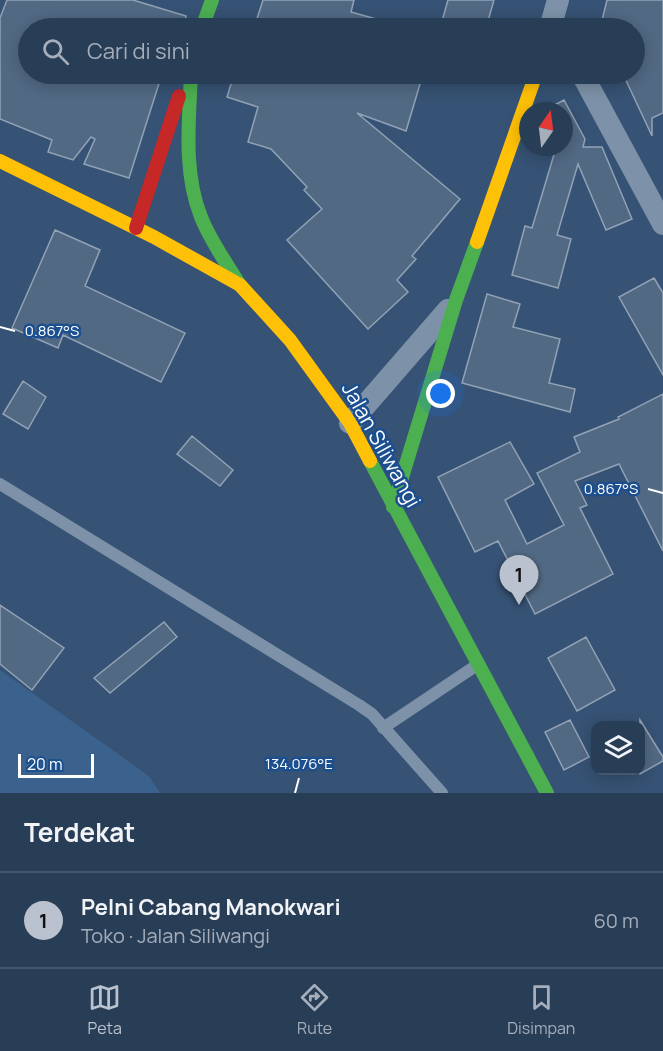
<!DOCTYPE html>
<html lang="id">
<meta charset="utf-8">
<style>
body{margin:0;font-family:Manrope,sans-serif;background:#30455d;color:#f1f3f6}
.controls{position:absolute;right:18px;bottom:18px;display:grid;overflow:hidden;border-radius:12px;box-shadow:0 3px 15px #0003}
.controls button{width:54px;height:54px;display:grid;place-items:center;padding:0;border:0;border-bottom:2px solid #44576d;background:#283e57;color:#f1f3f6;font:30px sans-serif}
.compass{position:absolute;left:519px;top:102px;width:54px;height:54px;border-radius:50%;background:#283e57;box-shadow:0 3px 15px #0003;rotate:14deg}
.scale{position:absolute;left:18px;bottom:15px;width:76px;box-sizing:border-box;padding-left:6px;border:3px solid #fff;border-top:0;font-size:16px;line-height:21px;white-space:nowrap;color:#fff;-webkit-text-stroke:4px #1b4f8f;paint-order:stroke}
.you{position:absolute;left:441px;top:394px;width:21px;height:21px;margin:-15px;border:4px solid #fff;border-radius:50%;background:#1a73e8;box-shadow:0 0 0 9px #1a73e833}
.badge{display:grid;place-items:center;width:39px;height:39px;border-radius:50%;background:#b9c2ce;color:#111;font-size:20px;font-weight:700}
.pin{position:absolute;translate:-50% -50px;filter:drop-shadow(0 2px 3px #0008)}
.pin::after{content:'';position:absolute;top:32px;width:21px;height:18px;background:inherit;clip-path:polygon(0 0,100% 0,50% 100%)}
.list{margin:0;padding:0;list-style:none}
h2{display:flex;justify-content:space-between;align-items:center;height:78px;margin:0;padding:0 24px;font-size:26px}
h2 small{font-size:20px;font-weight:400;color:#a5aeba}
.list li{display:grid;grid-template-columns:39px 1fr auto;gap:18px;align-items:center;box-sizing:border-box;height:96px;padding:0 24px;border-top:2px solid #44576d}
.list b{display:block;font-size:22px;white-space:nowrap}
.list p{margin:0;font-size:20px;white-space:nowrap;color:#a5aeba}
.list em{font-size:20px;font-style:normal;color:#a5aeba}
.icon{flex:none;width:33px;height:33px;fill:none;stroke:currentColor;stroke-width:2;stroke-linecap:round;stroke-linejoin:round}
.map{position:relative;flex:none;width:663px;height:793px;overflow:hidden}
.search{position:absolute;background:#283e57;box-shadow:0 3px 15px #0003;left:18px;right:18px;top:18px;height:66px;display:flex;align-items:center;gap:15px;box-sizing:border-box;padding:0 21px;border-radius:33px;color:#a5aeba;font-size:22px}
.sheet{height:174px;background:#283e57}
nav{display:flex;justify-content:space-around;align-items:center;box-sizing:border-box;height:84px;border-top:2px solid #44576d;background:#283e57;font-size:16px;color:#a5aeba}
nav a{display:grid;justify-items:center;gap:3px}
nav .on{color:#b9c2ce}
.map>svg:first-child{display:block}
.water{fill:#3b618d}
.building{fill:#526984;stroke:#92a2b6;stroke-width:1.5}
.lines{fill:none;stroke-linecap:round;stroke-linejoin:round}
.lane{stroke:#7d92a8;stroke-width:12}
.street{stroke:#7d92a8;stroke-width:22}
.fast{stroke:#4caf50;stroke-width:14}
.slow{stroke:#ffc107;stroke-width:14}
.jam{stroke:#c62828;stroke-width:14}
.ticks{fill:none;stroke:#fff;stroke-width:2}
.labels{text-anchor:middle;stroke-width:5;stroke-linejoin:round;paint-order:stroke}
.street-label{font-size:21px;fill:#fff;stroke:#1b4f8f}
.ticks-label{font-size:15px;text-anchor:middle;fill:#fff;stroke:#1b4f8f;stroke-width:5;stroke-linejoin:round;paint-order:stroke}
</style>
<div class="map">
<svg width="663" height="793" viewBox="0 0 663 793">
<rect width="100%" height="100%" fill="#365274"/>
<path class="water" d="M0,670L149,776L160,793H0Z"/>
<path class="building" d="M7,0H133L186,16L184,28H28V74H162L129,178L84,164L95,139L91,137L73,160L48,152L52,140L0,119V18Z
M263,0H354L351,12L387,22V28H254Z
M448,0H494L486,28H440Z
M607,0H663V113L652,118V136L623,74H634V27L601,24Z
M234,74H423L406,131L357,113L460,199L412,256L416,259L397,280L408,292L368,329L287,240L322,209L304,190L307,187L271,149L248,142L258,107L227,97Z
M564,100L585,139L583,147H602L632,219L606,230L578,164L557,235L571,239L558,288L512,275L525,226L532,228L555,151L553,147H564V111H543Z
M55,230L100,250L85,286L185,333L161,382L63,335L58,348L12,328Z
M654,278L663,293V375L619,297Z
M487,294L520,304L513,327L560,339L549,383L575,389L570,412L462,383Z
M23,381L46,397L28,429L3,414Z
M663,394V551L619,464L575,481L587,505L580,508L613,574L535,614L498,541L475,552L438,477L510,442L534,484L505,500L527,544L564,525L537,473L580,452L574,437L619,419L618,417Z
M192,436L233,470L220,486L177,454Z
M0,605L64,648L32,690L0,664Z
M164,622L177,637L110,693L94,678Z
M586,637L615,690L577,711L548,658Z
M570,720L589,757L564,770L545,732Z
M640,720L663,757V761L640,774Z"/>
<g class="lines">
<path class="lane" d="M0,484L359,705L372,714L442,793
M383,728L477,665"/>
<path class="street" d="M550,28L558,0
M582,74L663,224
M350,423L448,310"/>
<path class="fast" d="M202,28L212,0
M191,74C189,121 183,172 201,217C210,240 225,261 238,282
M370,461L547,793
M393,507L456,300L477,242"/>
<path class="slow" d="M0,161L154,237L240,285L290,340L350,423L370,461
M477,242L536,74"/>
<path class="jam" d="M136,228L179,96"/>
</g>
<path class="ticks" d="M0,327L15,331M648,489L663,493M295,793L299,778"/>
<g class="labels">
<g class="street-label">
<text transform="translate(381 445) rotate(61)" y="7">Jalan Siliwangi</text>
</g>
</g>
<g class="ticks-label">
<text x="52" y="336">0.867°S</text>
<text x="611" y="494">0.867°S</text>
<text x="299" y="769">134.076°E</text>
</g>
</svg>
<div class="controls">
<button><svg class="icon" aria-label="layers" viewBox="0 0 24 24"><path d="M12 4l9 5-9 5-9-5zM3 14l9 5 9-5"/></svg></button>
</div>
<svg class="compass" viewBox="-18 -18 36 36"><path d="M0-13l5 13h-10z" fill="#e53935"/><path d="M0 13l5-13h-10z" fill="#a5aeba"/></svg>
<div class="scale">20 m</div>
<div class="you"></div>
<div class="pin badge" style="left:519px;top:605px">1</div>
<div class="search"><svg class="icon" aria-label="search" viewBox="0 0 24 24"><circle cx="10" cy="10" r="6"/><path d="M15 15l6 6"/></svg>Cari di sini</div>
</div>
<section class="sheet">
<h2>Terdekat<small></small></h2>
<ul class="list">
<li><span class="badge">1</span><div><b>Pelni Cabang Manokwari</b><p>Toko · Jalan Siliwangi</p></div><em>60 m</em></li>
</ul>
</section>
<nav>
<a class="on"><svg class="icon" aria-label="map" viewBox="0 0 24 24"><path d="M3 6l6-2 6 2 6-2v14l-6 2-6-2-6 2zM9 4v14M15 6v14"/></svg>Peta</a>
<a><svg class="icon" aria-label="directions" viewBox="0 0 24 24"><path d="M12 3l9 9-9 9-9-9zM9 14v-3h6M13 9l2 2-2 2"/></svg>Rute</a>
<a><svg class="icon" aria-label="saved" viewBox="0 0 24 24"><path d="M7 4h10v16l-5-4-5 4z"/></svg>Disimpan</a>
</nav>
